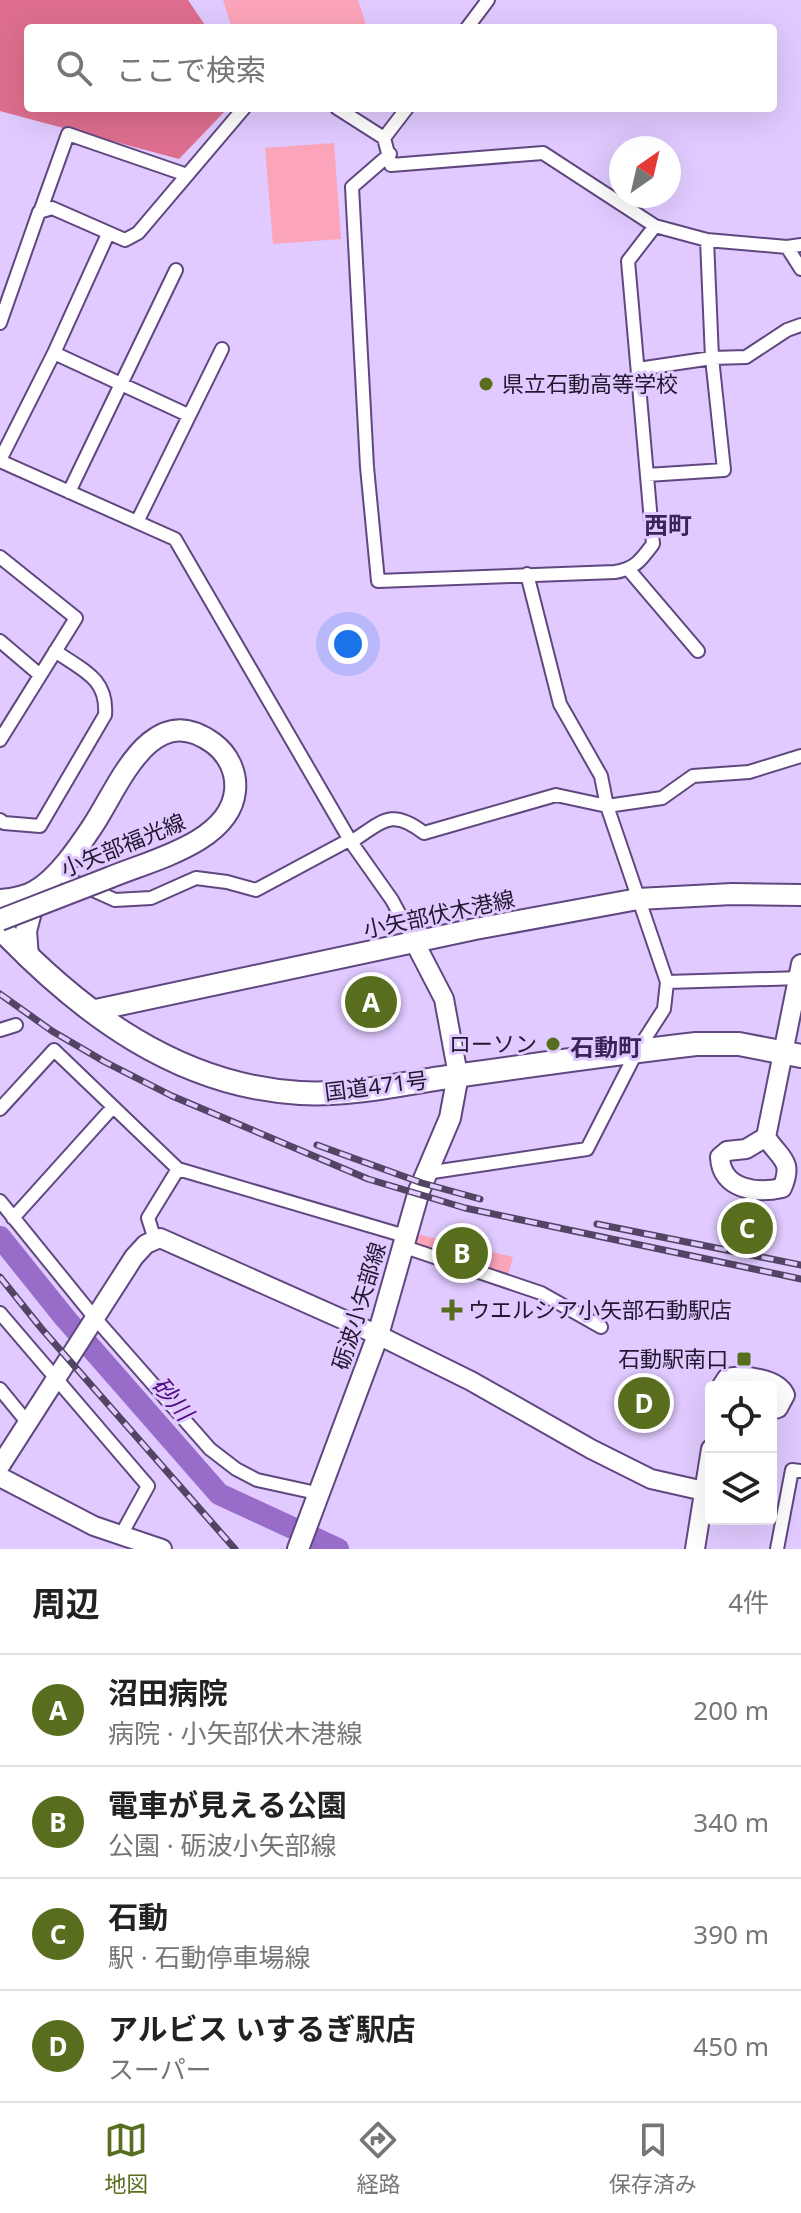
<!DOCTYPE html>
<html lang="ja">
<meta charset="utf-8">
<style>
body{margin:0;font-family:"Noto Sans","Noto Sans JP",sans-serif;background:#f2f2f2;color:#222}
.controls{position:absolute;right:24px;bottom:24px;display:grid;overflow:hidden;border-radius:8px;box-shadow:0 8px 32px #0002}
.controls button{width:72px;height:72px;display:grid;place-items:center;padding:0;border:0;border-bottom:2px solid #e0e0e0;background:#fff;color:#222;font:40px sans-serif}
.compass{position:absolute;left:609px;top:136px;width:72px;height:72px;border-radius:50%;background:#fff;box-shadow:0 8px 32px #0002;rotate:34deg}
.you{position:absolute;left:348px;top:644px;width:28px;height:28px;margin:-20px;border:6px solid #fff;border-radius:50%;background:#1a73e8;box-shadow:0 0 0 12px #1a73e833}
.badge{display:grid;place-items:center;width:52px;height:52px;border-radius:50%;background:#586e1e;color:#fff;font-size:26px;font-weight:700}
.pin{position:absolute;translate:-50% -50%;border:4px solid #fff;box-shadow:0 2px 8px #0006}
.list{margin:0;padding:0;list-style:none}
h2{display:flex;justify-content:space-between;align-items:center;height:104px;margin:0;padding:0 32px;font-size:34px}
h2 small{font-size:26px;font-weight:400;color:#767676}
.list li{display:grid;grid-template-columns:52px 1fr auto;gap:24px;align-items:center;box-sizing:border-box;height:112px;padding:0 32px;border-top:2px solid #e0e0e0}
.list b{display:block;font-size:30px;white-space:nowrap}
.list p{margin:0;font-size:26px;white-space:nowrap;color:#767676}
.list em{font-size:26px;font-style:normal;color:#767676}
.icon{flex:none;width:44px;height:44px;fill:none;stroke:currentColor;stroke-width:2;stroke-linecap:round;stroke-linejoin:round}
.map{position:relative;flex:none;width:801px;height:1549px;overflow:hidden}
.search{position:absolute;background:#fff;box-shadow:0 8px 32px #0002;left:24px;right:24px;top:24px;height:88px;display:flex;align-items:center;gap:20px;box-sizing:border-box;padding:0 28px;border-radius:8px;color:#767676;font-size:30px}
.sheet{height:552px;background:#fff}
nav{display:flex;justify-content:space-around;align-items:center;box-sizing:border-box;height:112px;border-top:2px solid #e0e0e0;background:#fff;font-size:22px;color:#767676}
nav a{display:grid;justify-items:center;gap:4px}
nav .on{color:#586e1e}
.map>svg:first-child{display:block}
.green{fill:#fca4ba}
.forest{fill:#dd6e8e}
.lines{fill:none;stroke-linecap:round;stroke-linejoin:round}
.river{stroke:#976dc9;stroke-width:22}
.street-casing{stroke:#614780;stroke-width:16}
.secondary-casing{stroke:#614780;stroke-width:22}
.primary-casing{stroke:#614780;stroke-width:24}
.highway-casing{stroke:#614780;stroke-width:26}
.street{stroke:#fff;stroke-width:12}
.secondary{stroke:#fff;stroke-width:18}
.primary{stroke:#fff;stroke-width:20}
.highway{stroke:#fff;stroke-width:22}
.rail-casing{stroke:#524564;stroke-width:7}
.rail{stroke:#e0caff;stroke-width:4;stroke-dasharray:12;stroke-linecap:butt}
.primary-bridge-casing{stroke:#614780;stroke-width:24;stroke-linecap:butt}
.primary-bridge{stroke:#fff;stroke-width:20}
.poi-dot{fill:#586e1e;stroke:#e0caff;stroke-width:3}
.labels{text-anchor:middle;stroke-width:6;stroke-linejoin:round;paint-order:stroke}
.poi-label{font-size:22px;fill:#21172f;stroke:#e0caff;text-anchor:start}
.street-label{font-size:22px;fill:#21172f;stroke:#e0caff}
.neighbourhood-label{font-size:24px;font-weight:bold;fill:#3c2358;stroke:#e0caff}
.water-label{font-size:24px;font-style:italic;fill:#4e0b7f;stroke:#e0caff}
</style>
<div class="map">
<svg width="801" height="1549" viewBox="0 0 801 1549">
<rect width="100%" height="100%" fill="#e0caff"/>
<path class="green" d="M223,0H358L367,28H232Z
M334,143L341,239L273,244L265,148Z
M413,1233L513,1257L507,1278L411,1244Z"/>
<path class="forest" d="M0,0H188L207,28H28V108H228L179,159L0,111Z"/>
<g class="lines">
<path class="river" d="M0,1237L65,1318L219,1494L338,1549"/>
<g class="street-casing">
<path id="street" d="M467,28L488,0
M337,108L384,138L391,165L543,153L655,226L707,240L787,247L801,245
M384,138L407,108
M390,154L352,187L367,467L378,581L615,572C635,569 641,560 653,544L628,261L655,226
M40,212L68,134L187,175
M787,247L801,269
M0,323L39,212L52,208L125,240L138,233L244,108
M54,353L188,415
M638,369L712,358L746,357L787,330L801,325
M0,460L54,353L108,234
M0,461L175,539L351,842L392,900L415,943
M647,475L724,470L712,358L707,240
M69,492L176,270
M137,522L222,349
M0,557L76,618L0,740
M629,570L698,651
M0,641L40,675
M0,820L4,823L40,826L105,715C108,678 82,670 55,651
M351,842C382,822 391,807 424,833L556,795L607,806L662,798L693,776L749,772L801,756
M55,873L115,900L151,898L196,878L227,882L256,890L349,840
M667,982L801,978
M0,1030L16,1025
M0,1109L54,1050L178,1169L405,1236
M426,1173L587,1149L637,1051L664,1009L667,982L607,806L601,776L560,704L527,574
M0,1201L94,1317L210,1449L236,1469L257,1480L321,1494
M13,1218L113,1107
M155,1240L148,1218L178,1169
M402,1246L541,1293L601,1327
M0,1313L148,1486L121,1535
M0,1389L27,1422
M777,1549L792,1470L801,1471"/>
</g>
<g class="secondary-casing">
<path id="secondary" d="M415,943L444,999L458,1075
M766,1137C780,1159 794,1160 782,1188C756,1194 721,1189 720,1157L727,1151L746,1149Z
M766,1137L801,964
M721,1387L727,1378C745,1375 777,1378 785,1395L778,1408L771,1410
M0,1466L134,1257L146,1244L160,1238L378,1335L471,1381L591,1449L651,1479L704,1491
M0,1477L94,1526L162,1549
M695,1549L711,1449"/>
</g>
<g class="primary-casing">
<path id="primary" d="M0,900C12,899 25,897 35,891C57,879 78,848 92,827C118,789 150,697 213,743C228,754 237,772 235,791C230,842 152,860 111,877
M28,957L26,931L35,897
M91,1011L475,929L638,899L732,894L801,895
M298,1549L378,1335L419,1191L450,1118L458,1075"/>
</g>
<g class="highway-casing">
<path id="highway" d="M0,928C81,1013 178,1086 300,1093C354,1096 408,1082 462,1075C540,1064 618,1053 696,1044H739L801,1056"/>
</g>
<use href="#street" class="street"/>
<use href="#secondary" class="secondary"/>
<use href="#primary" class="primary"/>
<use href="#highway" class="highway"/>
<g class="rail-casing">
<path id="rail" d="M0,994L52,1031L105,1062L172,1096L368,1179L465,1208L801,1279
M317,1145L422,1183L480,1199
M597,1224L801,1265
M0,1277L41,1328L235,1549"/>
</g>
<use href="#rail" class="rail"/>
<g class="primary-bridge-casing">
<path id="primary-bridge" d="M0,920L111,877"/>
</g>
<use href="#primary-bridge" class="primary-bridge"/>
</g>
<g class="poi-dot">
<circle cx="486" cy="384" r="8"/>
<circle cx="553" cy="1044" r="8"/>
<path d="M448 1298h8v8h8v8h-8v8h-8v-8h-8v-8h8z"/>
<rect x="736" y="1351" width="16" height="16" rx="4"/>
</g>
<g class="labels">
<g class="poi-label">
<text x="502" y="392">県立石動高等学校</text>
<text x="537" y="1052" text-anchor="end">ローソン</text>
<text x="468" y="1318">ウエルシア小矢部石動駅店</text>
<text x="728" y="1367" text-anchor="end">石動駅南口</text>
</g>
<g class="street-label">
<text transform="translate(123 845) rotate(-22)" y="8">小矢部福光線</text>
<text transform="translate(439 914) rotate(-12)" y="8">小矢部伏木港線</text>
<text transform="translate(376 1086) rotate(-7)" y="8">国道471号</text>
<text transform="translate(359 1306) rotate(-73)" y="8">砺波小矢部線</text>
</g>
<g class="neighbourhood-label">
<text x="668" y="534">西町</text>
<text x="606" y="1056">石動町</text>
</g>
<g class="water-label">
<text transform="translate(172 1399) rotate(50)" y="8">砂川</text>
</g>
</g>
</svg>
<div class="controls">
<button><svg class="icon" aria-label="locate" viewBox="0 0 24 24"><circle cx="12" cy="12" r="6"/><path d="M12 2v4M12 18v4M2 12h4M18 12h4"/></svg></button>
<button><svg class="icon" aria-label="layers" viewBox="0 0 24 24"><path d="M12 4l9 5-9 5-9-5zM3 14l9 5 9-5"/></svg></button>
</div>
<svg class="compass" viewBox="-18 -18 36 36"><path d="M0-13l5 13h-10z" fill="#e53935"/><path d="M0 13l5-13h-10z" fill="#767676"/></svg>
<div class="you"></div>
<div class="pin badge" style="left:371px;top:1002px">A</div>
<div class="pin badge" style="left:462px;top:1253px">B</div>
<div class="pin badge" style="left:747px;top:1228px">C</div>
<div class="pin badge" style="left:644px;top:1403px">D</div>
<div class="search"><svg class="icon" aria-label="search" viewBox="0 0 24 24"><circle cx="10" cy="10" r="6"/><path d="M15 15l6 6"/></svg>ここで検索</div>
</div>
<section class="sheet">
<h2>周辺<small>4件</small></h2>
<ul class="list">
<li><span class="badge">A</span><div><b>沼田病院</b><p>病院 · 小矢部伏木港線</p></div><em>200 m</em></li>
<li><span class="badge">B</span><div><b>電車が見える公園</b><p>公園 · 砺波小矢部線</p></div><em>340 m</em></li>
<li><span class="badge">C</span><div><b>石動</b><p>駅 · 石動停車場線</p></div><em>390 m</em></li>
<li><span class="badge">D</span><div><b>アルビス いするぎ駅店</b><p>スーパー</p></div><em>450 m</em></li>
</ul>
</section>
<nav>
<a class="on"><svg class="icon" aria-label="map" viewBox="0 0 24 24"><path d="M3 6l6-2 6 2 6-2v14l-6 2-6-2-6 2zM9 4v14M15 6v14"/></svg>地図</a>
<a><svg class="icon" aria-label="directions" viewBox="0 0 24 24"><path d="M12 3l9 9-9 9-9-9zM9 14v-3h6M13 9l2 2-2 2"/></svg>経路</a>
<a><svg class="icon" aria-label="saved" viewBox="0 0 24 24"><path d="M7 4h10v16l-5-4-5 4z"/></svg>保存済み</a>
</nav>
